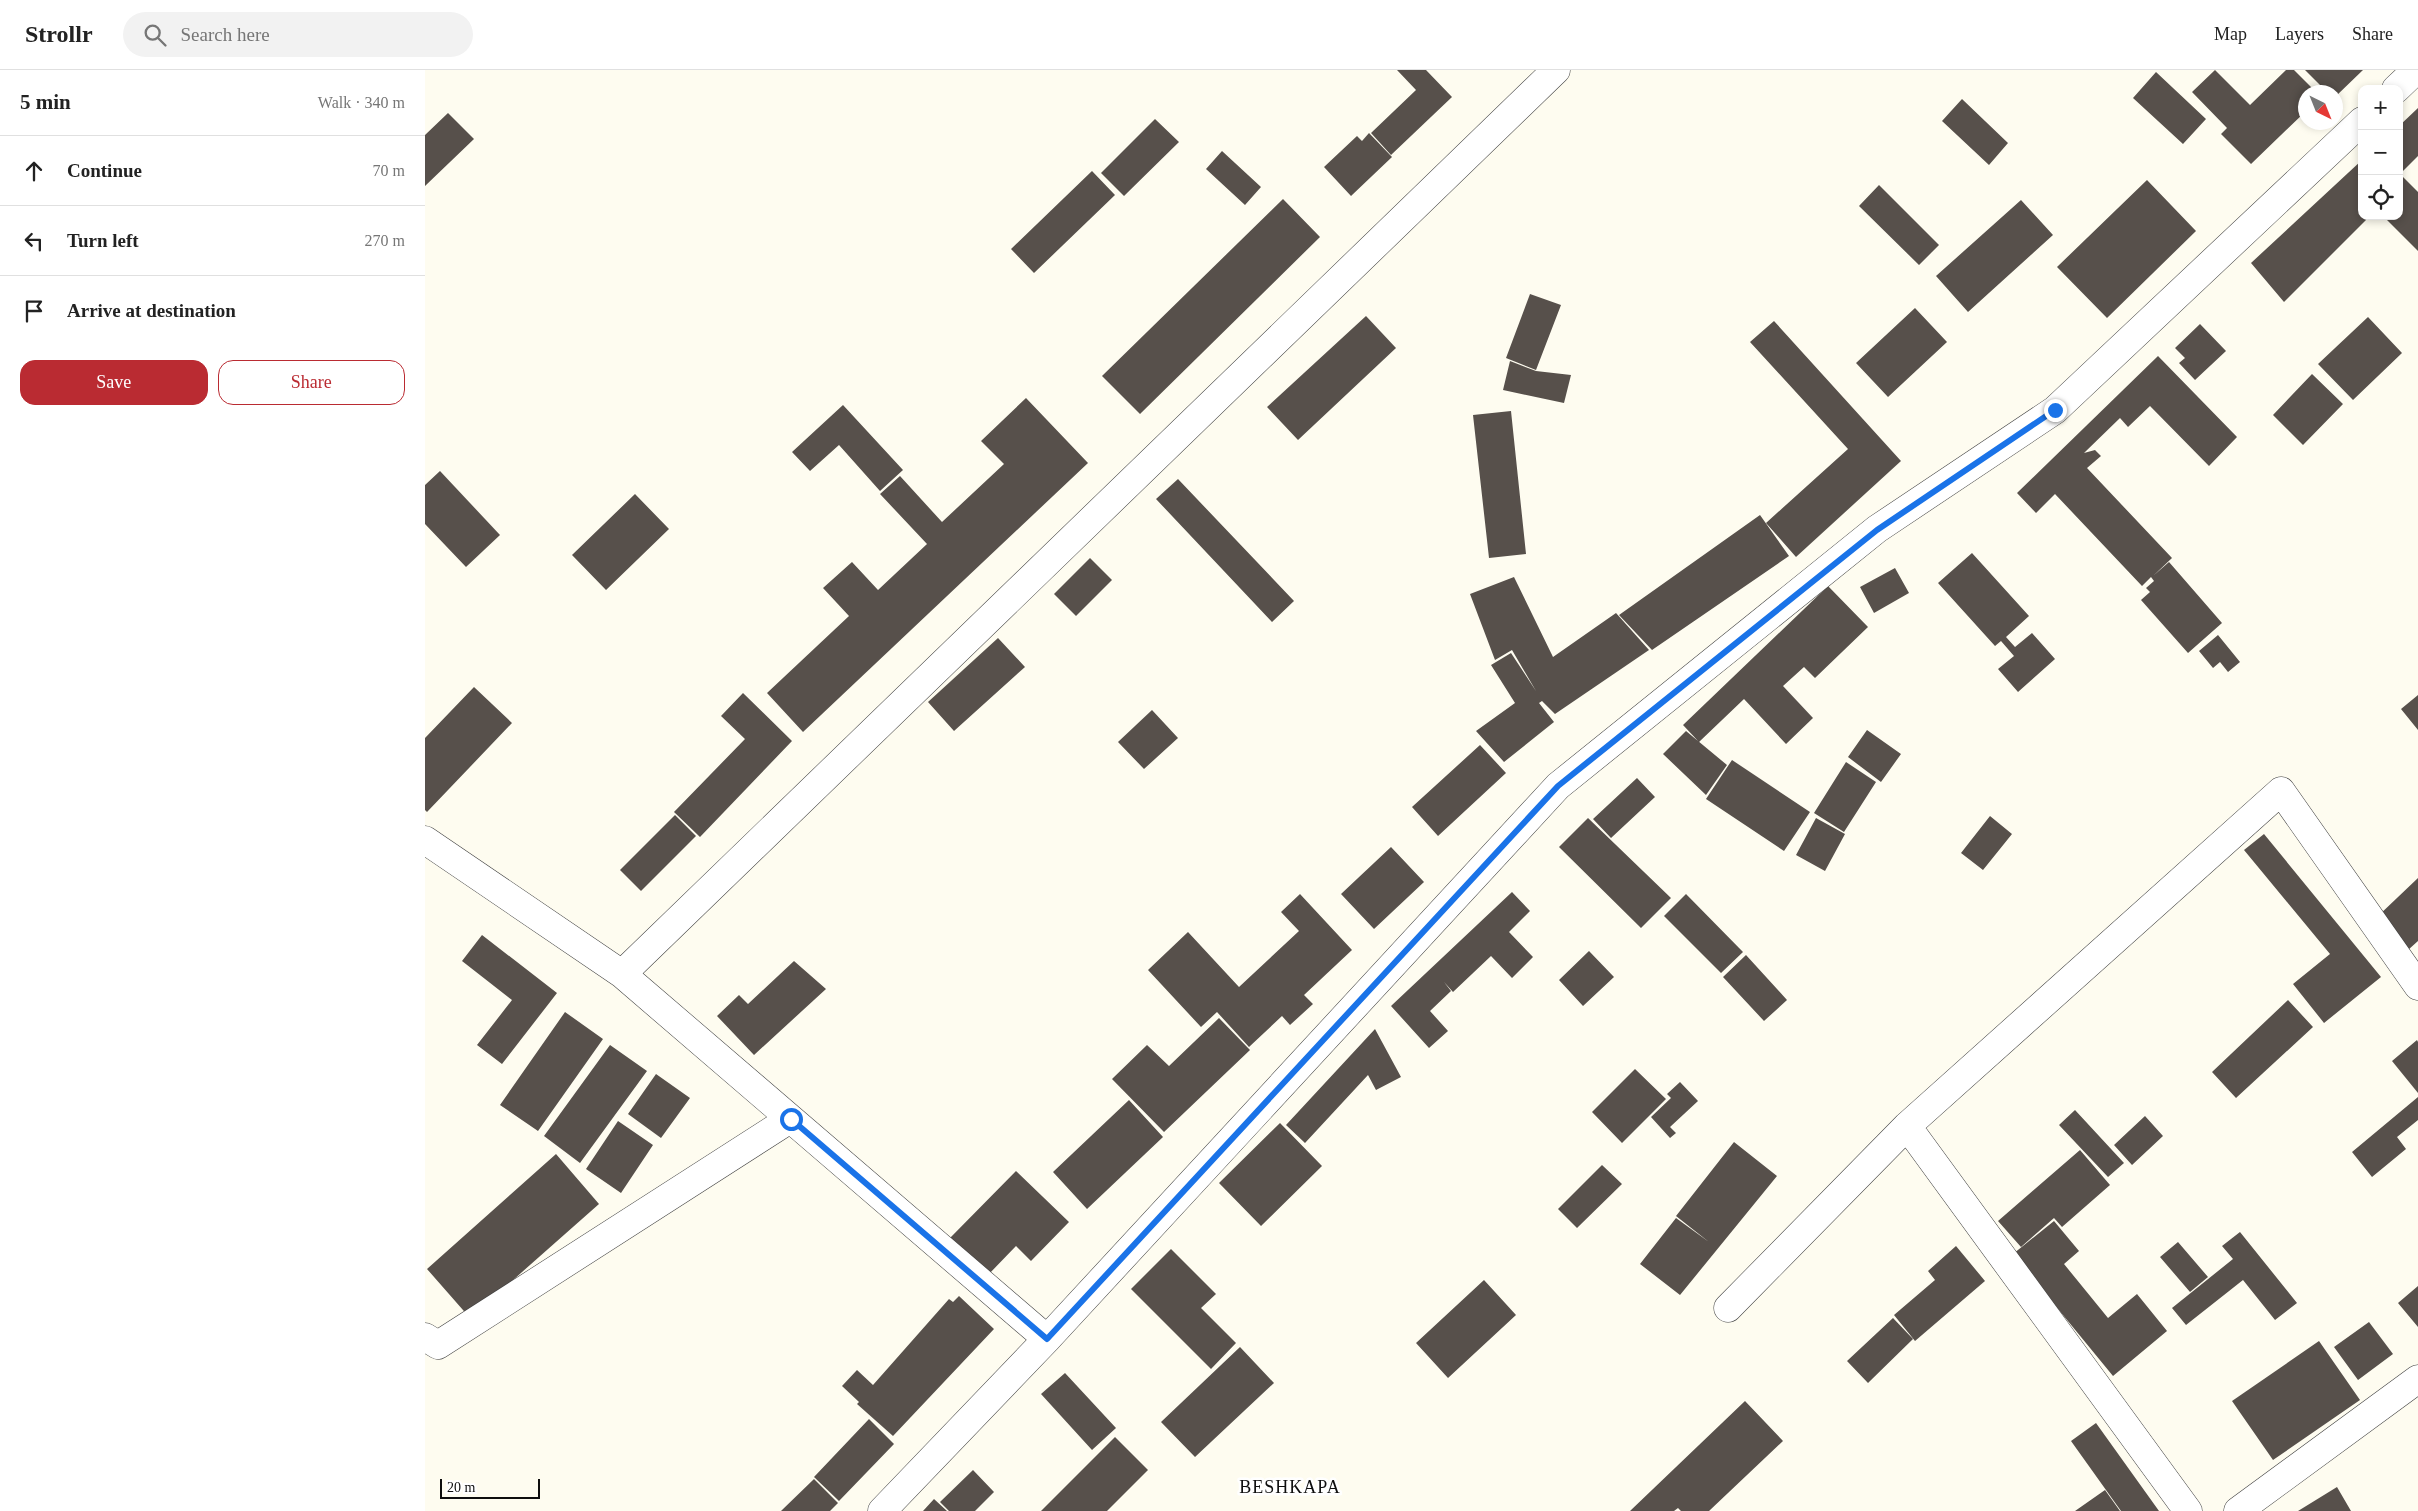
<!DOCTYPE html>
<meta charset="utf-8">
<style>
body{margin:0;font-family:"Times New Roman",serif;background:#f2f2f2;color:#222}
.controls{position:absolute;right:15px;top:15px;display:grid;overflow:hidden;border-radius:10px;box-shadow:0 2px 8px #0003}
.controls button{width:45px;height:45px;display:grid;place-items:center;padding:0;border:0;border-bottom:1px solid #e0e0e0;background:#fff;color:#222;font:25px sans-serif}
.compass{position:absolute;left:1873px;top:15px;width:45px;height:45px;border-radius:50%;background:#fff;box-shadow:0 2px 8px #0003;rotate:137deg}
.scale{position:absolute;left:15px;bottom:12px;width:100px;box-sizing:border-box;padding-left:5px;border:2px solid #0e0e0e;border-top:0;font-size:14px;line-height:18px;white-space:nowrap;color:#0e0e0e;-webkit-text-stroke:4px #fff;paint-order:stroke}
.stop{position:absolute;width:15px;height:15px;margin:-11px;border:4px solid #1a73e8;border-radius:50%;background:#fff}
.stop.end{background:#1a73e8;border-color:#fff;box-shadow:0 1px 5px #0008}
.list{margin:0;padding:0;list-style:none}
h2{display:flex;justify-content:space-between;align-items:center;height:65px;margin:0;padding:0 20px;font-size:21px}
h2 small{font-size:16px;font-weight:400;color:#767676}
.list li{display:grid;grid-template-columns:32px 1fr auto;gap:15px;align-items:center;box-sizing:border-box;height:70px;padding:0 20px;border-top:1px solid #e0e0e0}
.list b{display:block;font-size:19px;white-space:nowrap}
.list em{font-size:16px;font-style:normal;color:#767676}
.actions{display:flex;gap:10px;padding:15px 20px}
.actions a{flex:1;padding:11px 0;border:1px solid #ba2b32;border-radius:15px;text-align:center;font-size:18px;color:#ba2b32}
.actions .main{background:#ba2b32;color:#fff}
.icon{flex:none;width:28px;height:28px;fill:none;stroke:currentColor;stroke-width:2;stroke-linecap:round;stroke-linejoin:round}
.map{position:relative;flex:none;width:1993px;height:1441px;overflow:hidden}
header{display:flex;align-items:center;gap:30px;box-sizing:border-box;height:70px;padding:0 25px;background:#fff;border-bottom:1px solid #e0e0e0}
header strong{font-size:24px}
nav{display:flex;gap:28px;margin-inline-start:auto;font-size:18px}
.search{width:350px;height:45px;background:#f2f2f2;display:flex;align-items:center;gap:12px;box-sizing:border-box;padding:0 18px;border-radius:28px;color:#767676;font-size:19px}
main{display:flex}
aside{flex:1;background:#fff}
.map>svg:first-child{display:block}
.building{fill:#57504b}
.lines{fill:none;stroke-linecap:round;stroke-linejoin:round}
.street-casing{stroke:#414141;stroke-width:29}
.street{stroke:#fff;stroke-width:28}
.route{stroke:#1a73e8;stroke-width:6}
.labels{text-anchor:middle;stroke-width:5;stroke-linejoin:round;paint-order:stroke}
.quarter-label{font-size:18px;letter-spacing:1px;fill:#0e0e0e;stroke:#fff}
</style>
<header>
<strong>Strollr</strong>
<div class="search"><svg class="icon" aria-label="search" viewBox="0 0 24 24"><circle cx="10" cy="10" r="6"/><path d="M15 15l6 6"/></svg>Search here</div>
<nav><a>Map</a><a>Layers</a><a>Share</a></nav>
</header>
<main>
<aside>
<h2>5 min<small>Walk · 340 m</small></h2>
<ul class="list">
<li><svg class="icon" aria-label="ahead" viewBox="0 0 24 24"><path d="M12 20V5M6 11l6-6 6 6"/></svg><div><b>Continue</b></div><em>70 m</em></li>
<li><svg class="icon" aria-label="left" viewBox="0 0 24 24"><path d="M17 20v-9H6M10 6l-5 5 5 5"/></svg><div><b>Turn left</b></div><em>270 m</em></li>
<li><svg class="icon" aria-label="arrive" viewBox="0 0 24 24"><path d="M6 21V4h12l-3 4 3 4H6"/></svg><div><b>Arrive at destination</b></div></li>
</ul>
<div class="actions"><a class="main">Save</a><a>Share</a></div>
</aside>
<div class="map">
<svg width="1993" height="1441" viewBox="0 0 1993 1441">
<rect width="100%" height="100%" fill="#fefcf0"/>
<path class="building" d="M972,0H1001L1027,27L966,85L946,63L991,20Z
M1790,0L1825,35L1861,0H1869L1891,22H1880V42L1826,94L1796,64L1802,58L1767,22Z
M1880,0H1938L1910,27V22H1902Z
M1731,2L1781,49L1758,74L1708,28Z
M1537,29L1583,73L1564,95L1517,51Z
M1993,38V86L1975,104L1993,122V181L1958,146H1974V56Z
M23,43L49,69L0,116V65Z
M730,49L754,72L699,126L676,103Z
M944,63L967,87L926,126L899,97L932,66L937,71Z
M797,81L836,117L820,135L781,99Z
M1937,90V146H1945L1859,232L1826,193Z
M667,101L690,125L609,203L586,179Z
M1722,110L1771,161L1682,248L1632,197Z
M1454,115L1514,175L1494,195L1434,136Z
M858,129L895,167L715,344L677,306Z
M1596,130L1628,165L1543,242L1511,206Z
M1105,224L1136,235L1111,300L1081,288Z
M1490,238L1522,272L1463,327L1431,293Z
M941,246L971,278L873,370L842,337Z
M1943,247L1977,283L1928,330L1893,294Z
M1349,251L1476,391L1371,487L1341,453L1423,379L1325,272Z
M1775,254L1801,281L1770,310L1754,293L1760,288L1750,278Z
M1733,286L1812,367L1784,396L1725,336L1703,357L1695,348L1659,383L1670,380L1676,386L1662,398L1747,488L1728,506L1744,492L1797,553L1763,583L1716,530L1725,522L1721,518L1729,511L1726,507L1717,516L1630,424L1611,443L1592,423Z
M1085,291L1111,301L1146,305L1139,333L1078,320Z
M1887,304L1918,334L1878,375L1848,345Z
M601,328L663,393L378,662L342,623L424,546L398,518L427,492L453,520L502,474L455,424L475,406L517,452L579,394L556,371Z
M418,335L478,400L455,421L414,375L385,401L367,382Z
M1086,341L1101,484L1064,488L1048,345Z
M15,401L75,465L41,497L0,454V415Z
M753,409L869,531L847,552L731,429Z
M210,424L244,459L181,520L147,485Z
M1335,445L1364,486L1227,580L1194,545Z
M1547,483L1604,546L1581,567L1590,577L1607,563L1630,589L1593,622L1573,599L1589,586L1576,571L1570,576L1513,513Z
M665,488L687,510L651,546L629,524Z
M1470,498L1484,523L1449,543L1435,517Z
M1089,507L1128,587L1191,543L1224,580L1130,644L1117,631L1114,633L1129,652L1079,692L1051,661L1090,633L1066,595L1086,583L1111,621L1087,580L1070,590L1045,524Z
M1403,516L1443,557L1390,608L1379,597L1358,616L1388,648L1361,674L1319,629L1274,672L1258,655Z
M1793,565L1815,592L1803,602L1795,592L1788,598L1774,581Z
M573,568L600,597L529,661L503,632Z
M49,617L87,653L2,742L0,740V668Z
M318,623L367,671L275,767L249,742L320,669L296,646Z
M1993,625V660L1976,639Z
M727,640L753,668L719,699L693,672Z
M1442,660L1476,684L1456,712L1423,687Z
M1261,661L1302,695L1281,725L1238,684Z
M1055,675L1081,703L1013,766L987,737Z
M1307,690L1385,742L1359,781L1281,729Z
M1421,692L1451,712L1419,762L1389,743Z
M1212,708L1230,727L1186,768L1168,749Z
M250,745L271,766L216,821L195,800Z
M1565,746L1587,764L1558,800L1536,783Z
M1163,748L1246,828L1216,858L1134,777Z
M1391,748L1420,764L1400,801L1371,785Z
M1839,764L1956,907L1899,953L1868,914L1905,884L1819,780Z
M966,777L999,812L949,859L916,824Z
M1993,808V871L1983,880L1952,847Z
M1087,822L1105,841L1084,862L1108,887L1087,908L1066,886L1028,922L1019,912L1026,921L1005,941L1023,961L1004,978L966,936Z
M875,824L927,880L879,925L888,934L865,955L857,946L824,977L792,942L776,957L723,900L763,862L814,917L874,861L856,842Z
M1261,824L1318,882L1296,903L1239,846Z
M57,865L132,923L77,994L52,975L87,930L37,891Z
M1164,881L1189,907L1158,936L1134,910Z
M1321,885L1362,930L1339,951L1298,907Z
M369,891L401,919L329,985L292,946L314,925L323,934Z
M1863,930L1888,957L1811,1028L1787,1002Z
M140,942L178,969L113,1061L75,1035Z
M794,948L825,980L739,1062L687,1009L722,975L744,996Z
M950,959L976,1007L951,1020L943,1005L880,1073L861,1055Z
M1992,970L1993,972V1023L1967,991Z
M185,975L222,1001L155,1093L119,1066Z
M1210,999L1241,1029L1197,1073L1167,1042Z
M231,1004L265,1028L236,1068L203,1044Z
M1255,1012L1273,1031L1245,1057L1251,1063L1245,1068L1226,1047L1246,1028L1242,1024Z
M1993,1027V1050L1972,1067L1981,1079L1947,1107L1927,1082Z
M704,1030L738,1067L662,1139L628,1102Z
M1650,1040L1699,1093L1683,1107L1634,1055Z
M1720,1046L1738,1066L1707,1095L1689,1075Z
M193,1051L228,1075L196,1123L161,1099Z
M855,1053L897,1096L836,1156L794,1113Z
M1309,1072L1352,1106L1255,1225L1215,1194L1251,1148L1284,1172L1251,1146Z
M1655,1080L1685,1115L1637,1157L1629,1148L1596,1177L1573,1151Z
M131,1084L174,1134L45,1248L2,1199Z
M1177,1095L1197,1114L1152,1158L1133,1139Z
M591,1101L644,1152L606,1191L591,1176L563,1205L525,1168Z
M1629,1151L1654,1181L1639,1194L1683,1248L1712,1224L1742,1261L1688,1306L1588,1184Z
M1815,1162L1872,1233L1850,1250L1818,1210L1761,1255L1747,1238L1808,1189L1797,1176Z
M1753,1172L1783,1207L1765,1222L1735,1187Z
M1531,1176L1560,1211L1490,1271L1469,1245L1510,1210L1503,1201Z
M746,1179L791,1224L776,1238L811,1273L786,1299L706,1219Z
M1059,1210L1091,1245L1023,1308L991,1273Z
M1993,1216V1257L1973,1233Z
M534,1226L569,1259L468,1366L432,1334L434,1332L417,1316L432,1300L448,1315L524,1229L528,1232Z
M1468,1248L1488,1269L1443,1313L1422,1291Z
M1944,1252L1968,1284L1933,1310L1909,1277Z
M1894,1271L1935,1330L1848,1390L1807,1331Z
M815,1277L849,1313L770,1387L736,1352Z
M640,1303L691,1358L667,1380L616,1324Z
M1320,1331L1358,1371L1284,1441H1256L1253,1438L1249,1441H1205Z
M444,1349L469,1374L414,1431L389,1407Z
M1671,1353L1734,1441H1696L1646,1371Z
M690,1367L723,1400L682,1441H616Z
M548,1400L569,1422L550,1441H524L515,1432Z
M389,1409L413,1433L405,1441H356Z
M1912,1417L1926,1441H1873Z
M1680,1420L1695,1441H1650Z
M509,1429L522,1441H498Z"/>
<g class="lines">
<g class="street-casing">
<path id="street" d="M1971,19L1991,0
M0,770L197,904L622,1269
M197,904L1131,0
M1303,1238L1482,1056
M0,1267L13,1275L365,1049
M457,1441L622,1269L1133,716L1452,459L1630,340L1937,51
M1763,1441L1482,1056L1856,721L1993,916
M1813,1441L1993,1309"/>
</g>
<use href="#street" class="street"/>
</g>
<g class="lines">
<path class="route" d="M366,1049L622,1269L1133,716L1452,460L1630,340"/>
</g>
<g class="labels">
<g class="quarter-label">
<text x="865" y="1423">BESHKAPA</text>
</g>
</g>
</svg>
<div class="controls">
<button>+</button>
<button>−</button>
<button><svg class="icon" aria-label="locate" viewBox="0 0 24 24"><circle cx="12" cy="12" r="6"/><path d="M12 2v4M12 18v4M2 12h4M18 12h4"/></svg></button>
</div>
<svg class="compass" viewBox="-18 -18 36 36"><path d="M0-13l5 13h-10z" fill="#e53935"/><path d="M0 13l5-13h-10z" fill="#767676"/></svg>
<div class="scale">20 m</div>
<div class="stop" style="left:366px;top:1049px"></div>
<div class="stop end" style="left:1630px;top:340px"></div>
</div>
</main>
